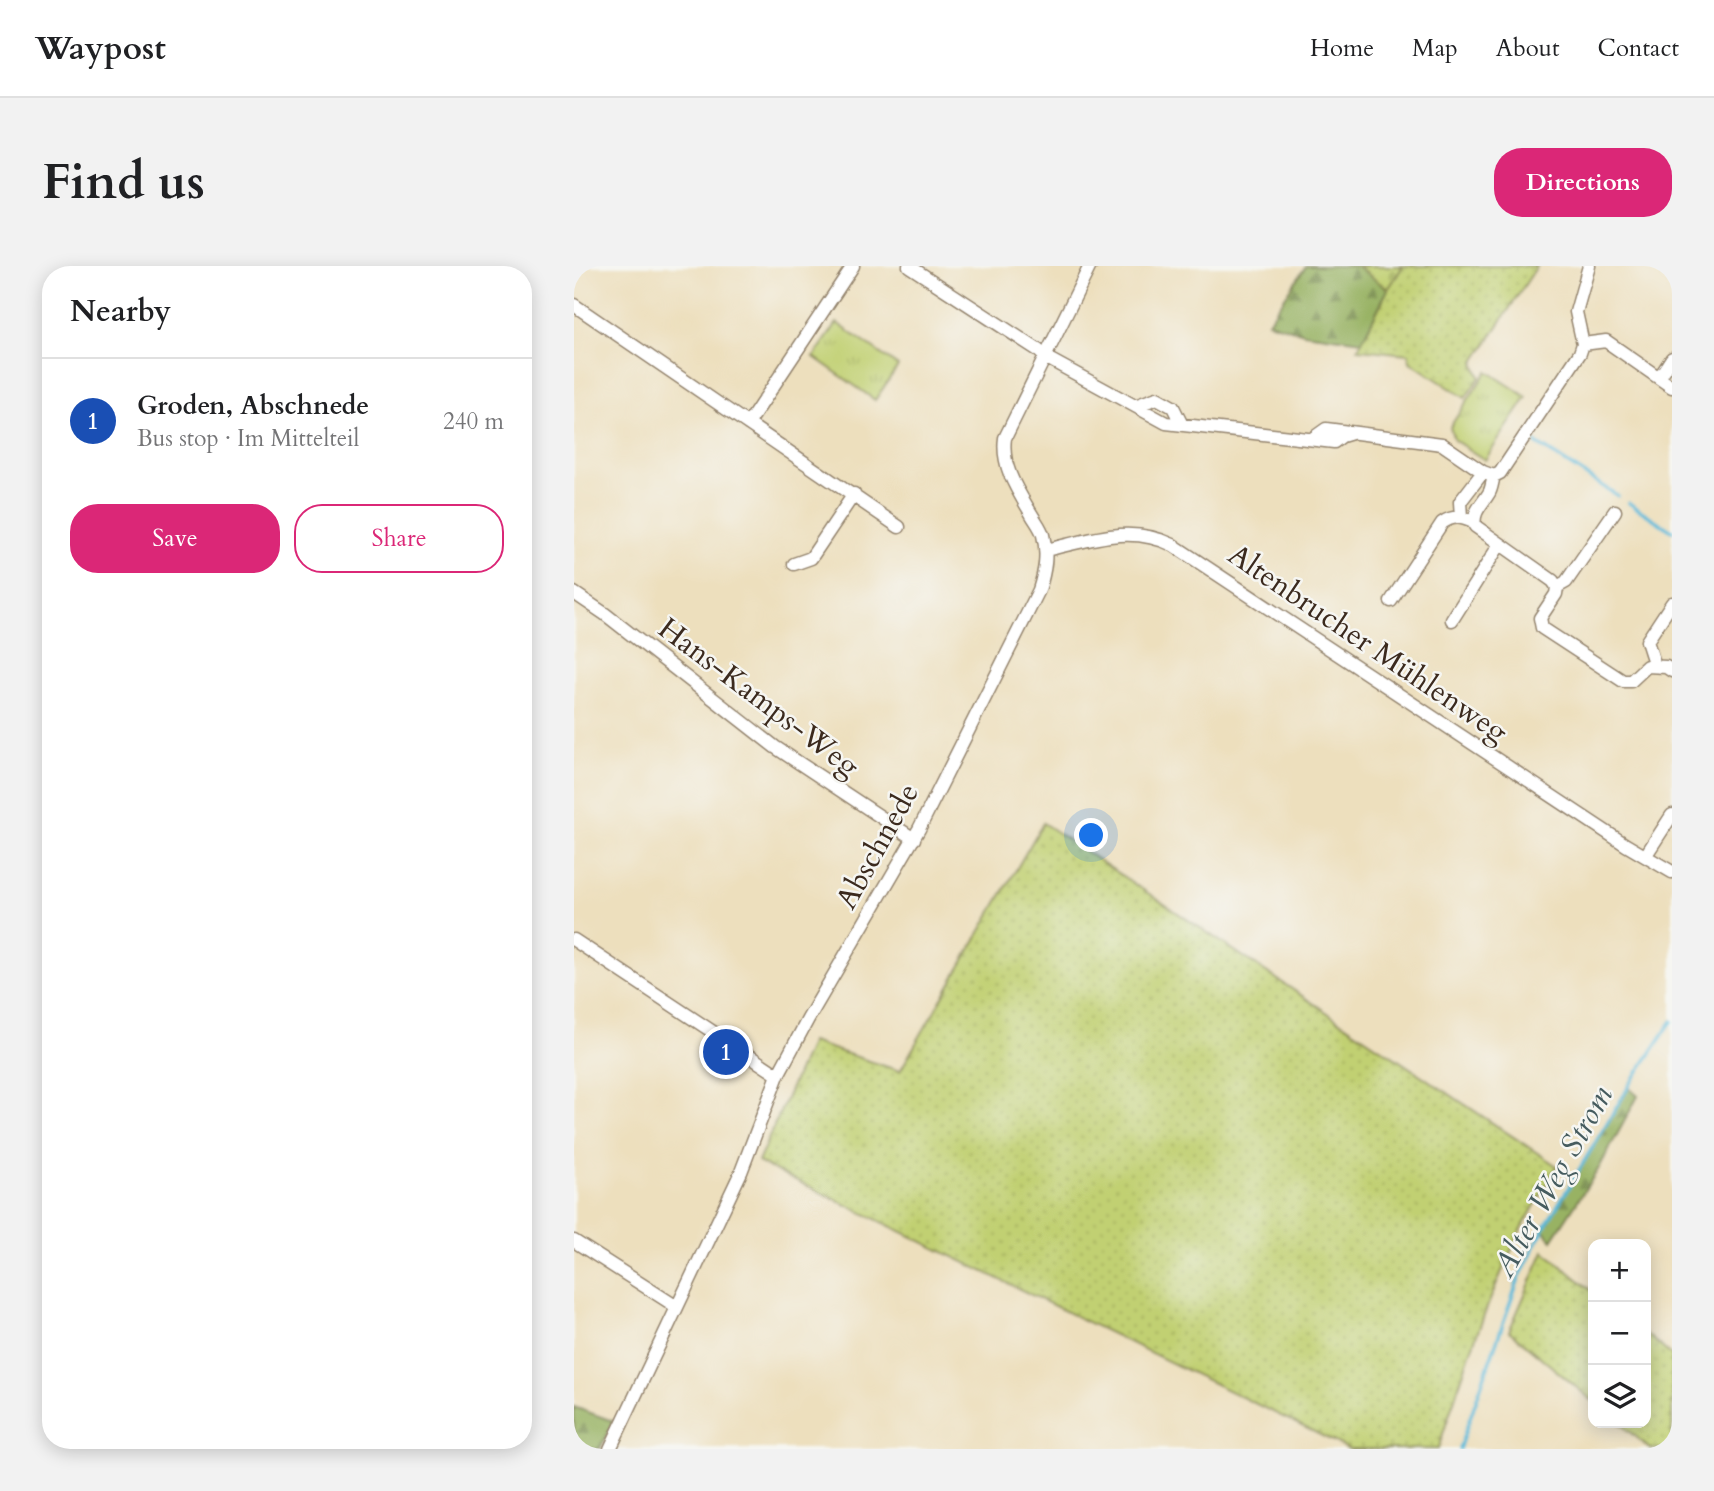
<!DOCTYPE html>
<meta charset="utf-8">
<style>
body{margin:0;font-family:Cardo,serif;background:#f2f2f2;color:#202124}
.controls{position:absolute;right:21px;bottom:21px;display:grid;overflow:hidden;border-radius:14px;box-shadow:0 4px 18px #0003}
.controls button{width:63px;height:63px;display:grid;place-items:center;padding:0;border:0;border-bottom:2px solid #e0e0e0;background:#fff;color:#202124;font:35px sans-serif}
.you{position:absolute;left:518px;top:570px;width:24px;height:24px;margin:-18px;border:5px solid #fff;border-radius:50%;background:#1a73e8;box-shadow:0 0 0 10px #1a73e833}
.badge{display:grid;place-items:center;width:46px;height:46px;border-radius:50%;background:#db2777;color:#fff;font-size:23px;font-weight:700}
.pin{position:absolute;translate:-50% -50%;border:4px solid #fff;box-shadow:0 2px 7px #0006}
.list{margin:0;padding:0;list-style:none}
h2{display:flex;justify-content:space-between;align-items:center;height:91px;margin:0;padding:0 28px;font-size:30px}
h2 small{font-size:23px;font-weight:400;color:#757577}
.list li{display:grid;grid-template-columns:46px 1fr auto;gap:21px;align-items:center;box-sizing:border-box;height:126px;padding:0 28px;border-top:2px solid #e0e0e0}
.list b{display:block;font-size:26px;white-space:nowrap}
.list p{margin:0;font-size:23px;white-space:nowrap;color:#757577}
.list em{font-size:23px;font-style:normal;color:#757577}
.actions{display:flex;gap:14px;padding:21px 28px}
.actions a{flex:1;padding:16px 0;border:2px solid #db2777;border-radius:28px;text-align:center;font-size:24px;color:#db2777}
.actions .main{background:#db2777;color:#fff}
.icon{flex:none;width:38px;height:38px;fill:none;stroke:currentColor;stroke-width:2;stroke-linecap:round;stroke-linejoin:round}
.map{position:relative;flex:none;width:1098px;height:1183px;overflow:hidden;border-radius:28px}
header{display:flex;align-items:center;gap:42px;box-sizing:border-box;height:98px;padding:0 35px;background:#fff;border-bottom:2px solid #e0e0e0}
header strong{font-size:33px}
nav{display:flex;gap:38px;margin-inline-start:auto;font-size:24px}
.intro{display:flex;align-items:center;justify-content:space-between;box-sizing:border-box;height:168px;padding:0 42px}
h1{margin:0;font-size:49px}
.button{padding:18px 32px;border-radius:28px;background:#db2777;color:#fff;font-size:24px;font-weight:700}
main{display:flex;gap:42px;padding:0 42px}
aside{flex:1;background:#fff;border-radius:28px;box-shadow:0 4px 18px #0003}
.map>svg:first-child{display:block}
.grass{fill:url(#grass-dots);stroke:#7e7d48;stroke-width:2}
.forest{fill:url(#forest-firs);stroke:#6a6e41;stroke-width:2}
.cemetery{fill:url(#cemetery-stones);stroke:#7e7d48;stroke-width:2}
.park{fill:url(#park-tufts);stroke:#7e7d48;stroke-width:2}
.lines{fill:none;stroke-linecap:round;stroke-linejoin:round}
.stream{stroke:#59b8d8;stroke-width:3.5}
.minor-casing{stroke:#94846e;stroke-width:15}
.minor{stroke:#fff;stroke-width:12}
.labels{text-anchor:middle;stroke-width:5;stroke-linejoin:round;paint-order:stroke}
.street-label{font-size:30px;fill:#3b2a1e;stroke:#f6f6f2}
.water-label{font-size:32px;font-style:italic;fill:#465c5f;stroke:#f6f6f2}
</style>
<header>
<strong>Waypost</strong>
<nav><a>Home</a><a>Map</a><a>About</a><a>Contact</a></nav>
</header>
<div class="intro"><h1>Find us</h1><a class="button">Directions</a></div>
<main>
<aside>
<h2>Nearby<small></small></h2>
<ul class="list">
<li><span class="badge" style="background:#1a4fb4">1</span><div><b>Groden, Abschnede</b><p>Bus stop · Im Mittelteil</p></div><em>240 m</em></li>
</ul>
<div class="actions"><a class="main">Save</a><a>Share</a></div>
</aside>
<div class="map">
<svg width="1098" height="1183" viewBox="0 0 1098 1183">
<defs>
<pattern id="grass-dots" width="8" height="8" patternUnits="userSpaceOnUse" patternTransform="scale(1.75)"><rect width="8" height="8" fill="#c1d072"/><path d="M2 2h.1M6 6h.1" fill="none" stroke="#a7b362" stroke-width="1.8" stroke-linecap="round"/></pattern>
<pattern id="forest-firs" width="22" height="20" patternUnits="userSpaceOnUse" patternTransform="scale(1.75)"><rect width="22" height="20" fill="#98b264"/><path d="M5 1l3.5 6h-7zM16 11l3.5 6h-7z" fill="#7d9152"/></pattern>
<pattern id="cemetery-stones" width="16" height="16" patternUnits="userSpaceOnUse" patternTransform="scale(1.75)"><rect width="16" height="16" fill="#c1d072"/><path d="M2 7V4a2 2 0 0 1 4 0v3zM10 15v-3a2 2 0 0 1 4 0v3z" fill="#a7b362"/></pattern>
<pattern id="park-tufts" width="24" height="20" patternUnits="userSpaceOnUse" patternTransform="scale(1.75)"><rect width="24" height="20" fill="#c1d072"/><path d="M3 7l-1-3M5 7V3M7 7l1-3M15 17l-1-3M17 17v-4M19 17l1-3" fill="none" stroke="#a7b362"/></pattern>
</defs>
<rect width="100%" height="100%" fill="#f6f6f2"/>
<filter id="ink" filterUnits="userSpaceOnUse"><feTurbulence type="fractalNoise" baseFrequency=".0143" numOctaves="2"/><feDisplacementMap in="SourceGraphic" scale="14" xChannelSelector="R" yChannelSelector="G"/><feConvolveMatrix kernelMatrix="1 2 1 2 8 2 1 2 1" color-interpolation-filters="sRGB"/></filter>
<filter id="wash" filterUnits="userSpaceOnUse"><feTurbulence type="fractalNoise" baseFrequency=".00686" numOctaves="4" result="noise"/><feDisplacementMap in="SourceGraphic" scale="28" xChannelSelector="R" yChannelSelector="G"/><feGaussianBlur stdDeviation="1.57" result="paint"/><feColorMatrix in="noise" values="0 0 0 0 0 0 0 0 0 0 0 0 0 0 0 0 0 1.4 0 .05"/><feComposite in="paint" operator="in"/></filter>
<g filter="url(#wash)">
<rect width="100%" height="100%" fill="#eddfbd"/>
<path class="grass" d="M829,0H963L900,97L906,111L891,132L836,96L834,88L784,83L814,23Z
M469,557L983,900C971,922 958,944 946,966C912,1035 888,1110 864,1183H775L184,896L237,776L326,805Z
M970,985L1019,1026V1135L935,1065Z
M1072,1068L1098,1090V1183H1076L1045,1157H1072Z"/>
<path class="forest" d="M732,0H783L814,23L788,75L730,67L694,56Z
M1055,822L1064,830L1025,902L978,974L969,964Z
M0,1141L39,1155L26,1183H0Z"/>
<path class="cemetery" d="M783,0H829L814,23Z"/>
<path class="park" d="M263,57L324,100L301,134L240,91Z
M913,105L953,131L911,194L880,174L876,161Z"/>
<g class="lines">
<path class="stream" d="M962,177L1044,230
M1055,237L1098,265
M885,1183L945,1012L969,964L1057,817L1098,755"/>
</g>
</g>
<g filter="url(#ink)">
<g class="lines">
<g class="minor-casing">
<path id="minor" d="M335,0L464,84L471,91L592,157L760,176L768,170L778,167
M0,39L325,261
M1009,78L1032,75L1098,121
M1085,112L1098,92
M561,140L583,132L599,141L607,157
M174,158L279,0
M738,173L752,163L868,178L909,206L920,210L926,207L1006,87L1009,78L1002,46L1015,0
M920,210C918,216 918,222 915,227C908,239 898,246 901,260L979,315L983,321L982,328L966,352L968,362L1049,415H1057L1073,400L1092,401L1098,405
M887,251L886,236L909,206
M472,284C516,274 556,258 599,279L1052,579L1098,606
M220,298L237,292L280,228
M983,321L992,316L1041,245
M0,327L31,348L201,481L340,573
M817,335L868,257C880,249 887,251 899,256
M878,354L926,278
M1081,400L1073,375L1098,337
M1072,589L1098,549
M0,674L204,809
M0,975L103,1041
M36,1183L167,906L204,809L234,753L345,563L465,324C471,305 474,288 469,269C467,262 462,256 458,249C444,225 427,201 431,172L516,0"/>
</g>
<use href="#minor" class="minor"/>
</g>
</g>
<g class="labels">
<g class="street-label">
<text transform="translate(794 377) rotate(34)" y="10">Altenbrucher Mühlenweg</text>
<text transform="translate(185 431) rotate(37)" y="10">Hans-Kamps-Weg</text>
<text transform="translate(303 580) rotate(-61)" y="10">Abschnede</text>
</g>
<g class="water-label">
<text transform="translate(978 915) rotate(-61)" y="11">Alter Weg Strom</text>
</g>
</g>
</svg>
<div class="controls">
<button>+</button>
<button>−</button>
<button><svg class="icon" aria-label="layers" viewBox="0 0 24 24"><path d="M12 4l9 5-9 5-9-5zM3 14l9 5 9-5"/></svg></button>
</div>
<div class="you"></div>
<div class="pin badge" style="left:152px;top:786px;background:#1a4fb4">1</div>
</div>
</main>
